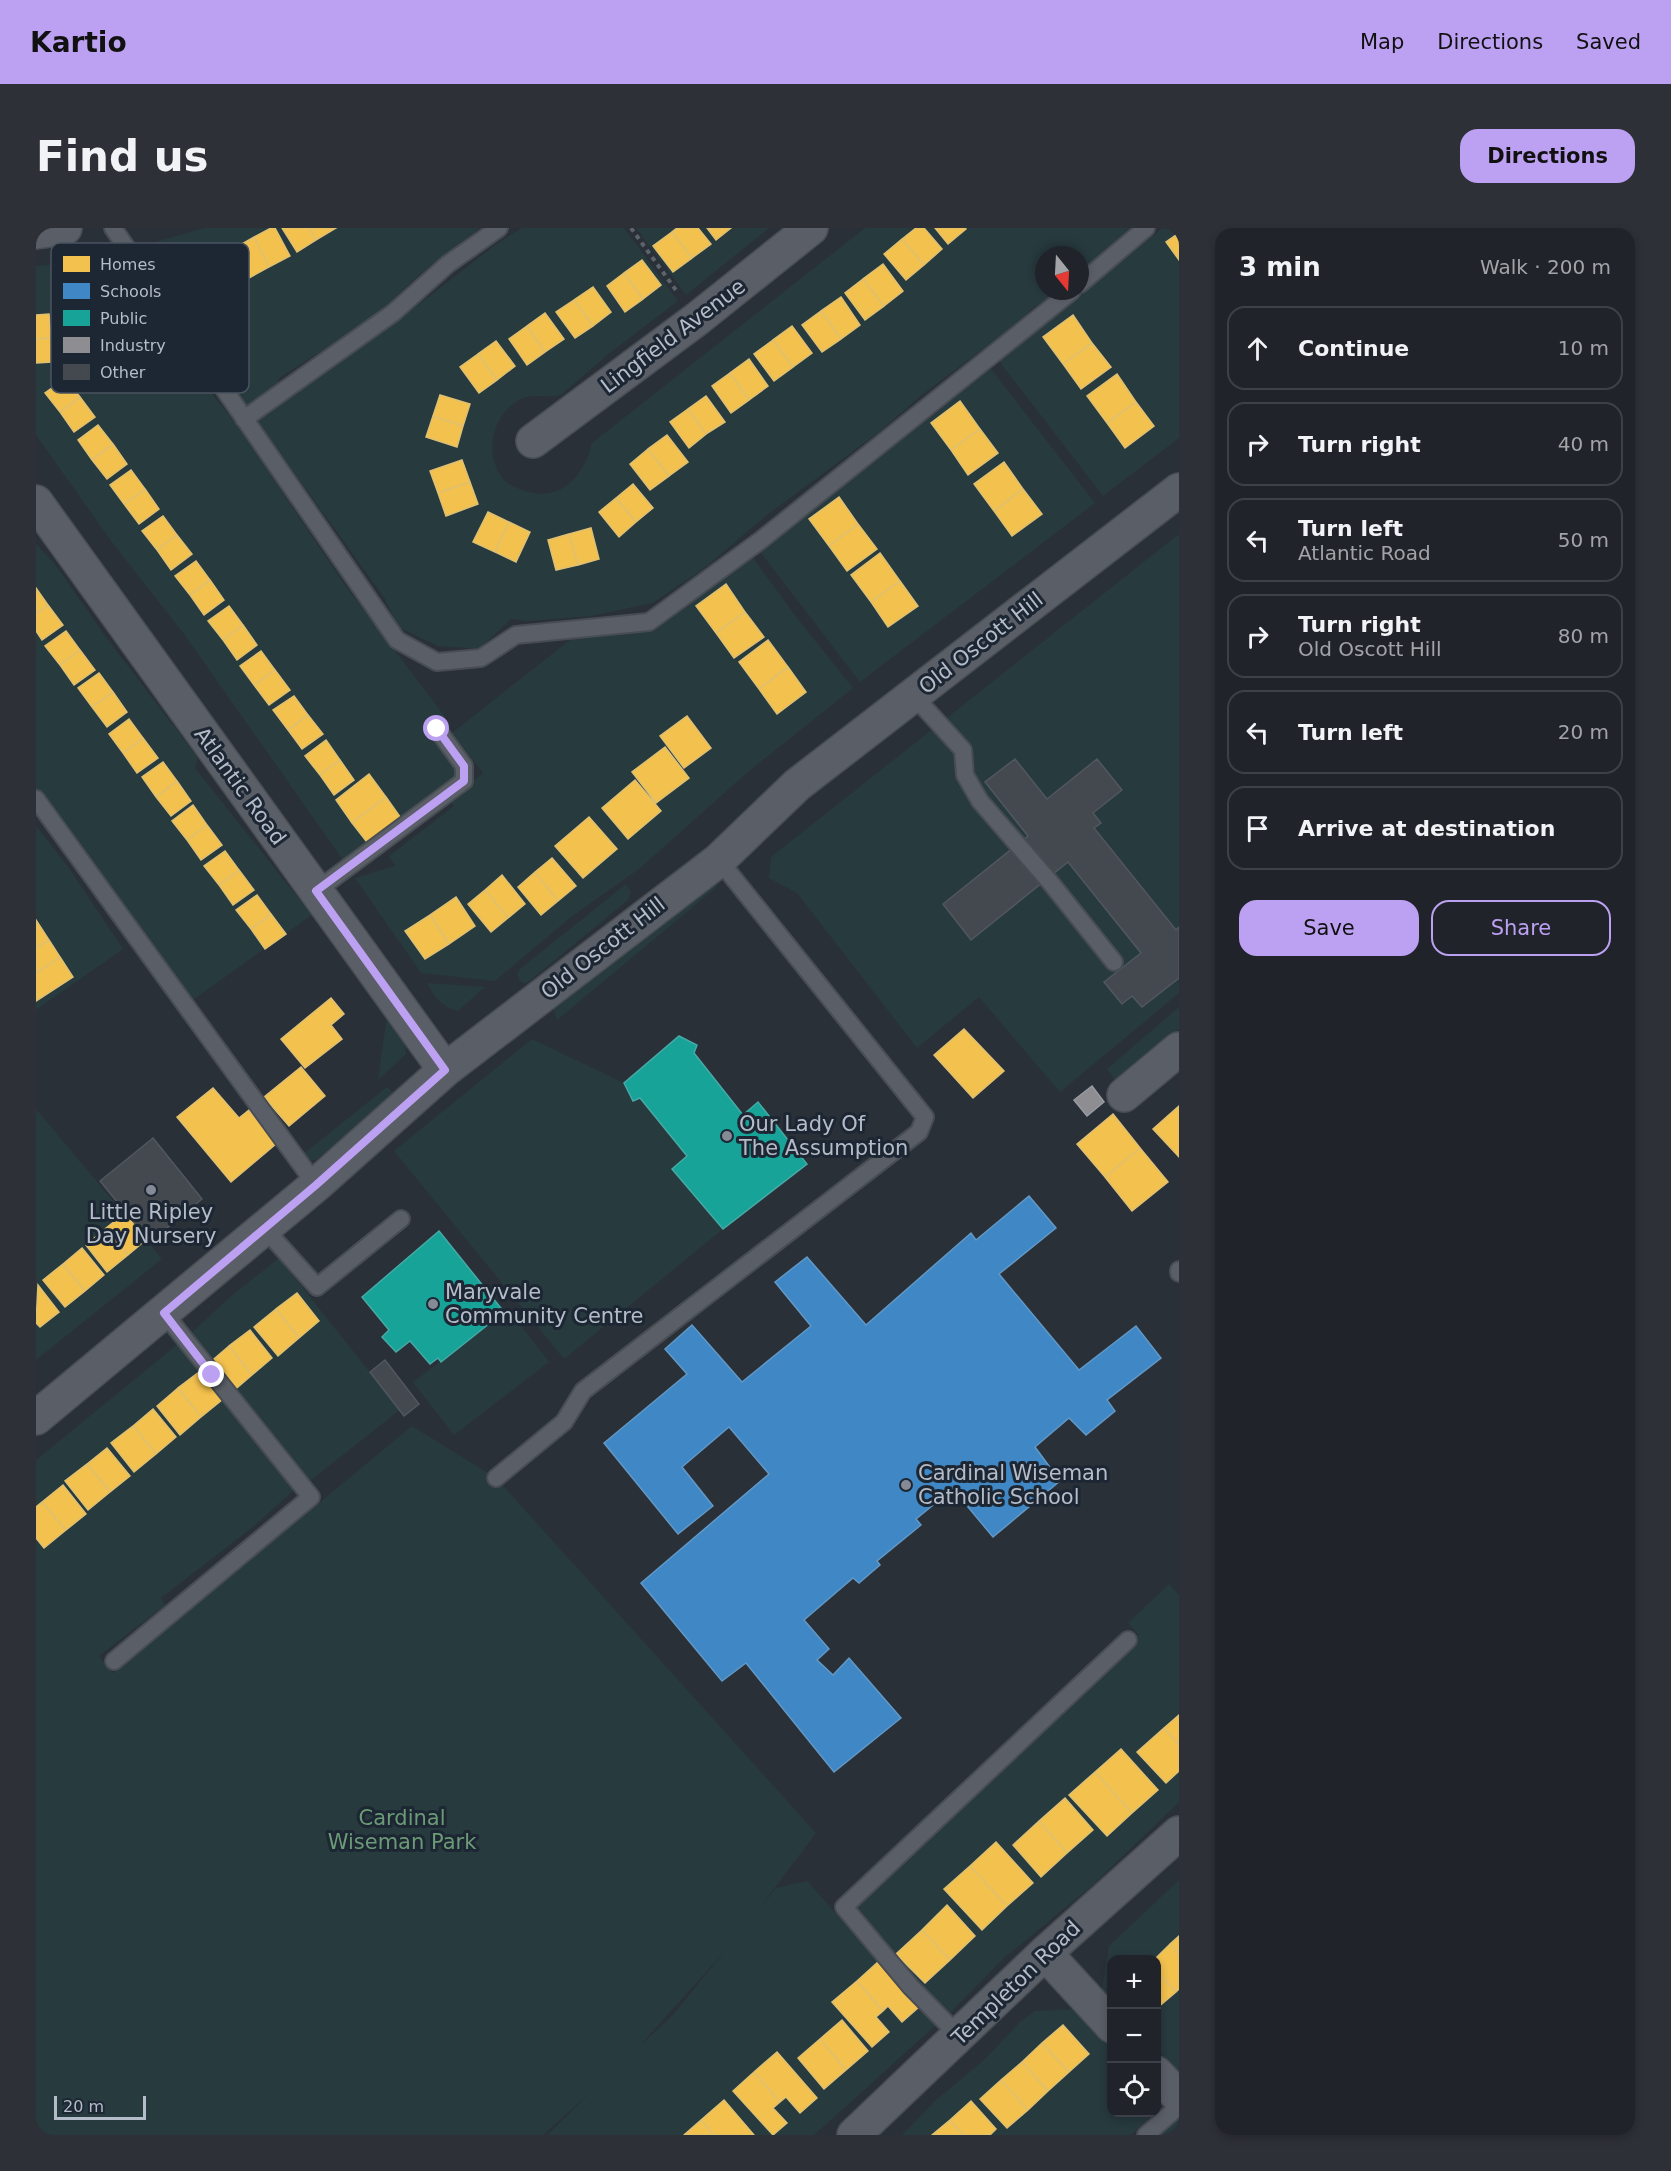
<!DOCTYPE html>
<meta charset="utf-8">
<style>
body{margin:0;font-family:"DejaVu Sans",sans-serif;background:#2d3036;color:#f1f3f6}
.controls{position:absolute;right:18px;bottom:18px;display:grid;overflow:hidden;border-radius:12px;box-shadow:0 3px 9px #0003}
.controls button{width:54px;height:54px;display:grid;place-items:center;padding:0;border:0;border-bottom:2px solid #3d4147;background:#20242a;color:#f1f3f6;font:30px sans-serif}
.compass{position:absolute;left:999px;top:18px;width:54px;height:54px;border-radius:50%;background:#20242a;box-shadow:0 3px 9px #0003;rotate:162deg}
.scale{position:absolute;left:18px;bottom:15px;width:92px;box-sizing:border-box;padding-left:6px;border:3px solid #b4bcc9;border-top:0;font-size:16px;line-height:21px;white-space:nowrap;color:#b4bcc9;-webkit-text-stroke:4px #1d2633;paint-order:stroke}
.stop{position:absolute;width:18px;height:18px;margin:-14px;border:4px solid #bca0f2;border-radius:50%;background:#fff}
.stop.end{background:#bca0f2;border-color:#fff;box-shadow:0 2px 6px #0008}
.list{margin:0;padding:0;list-style:none}
h2{display:flex;justify-content:space-between;align-items:center;height:78px;margin:0;padding:0 24px;font-size:26px}
h2 small{font-size:20px;font-weight:400;color:#a2a4a8}
.list li{display:grid;grid-template-columns:39px 1fr auto;gap:18px;align-items:center;box-sizing:border-box;height:84px;margin:0 12px 12px;padding:0 12px;border:2px solid #3d4147;border-radius:18px}
.list b{display:block;font-size:22px;white-space:nowrap}
.list p{margin:0;font-size:20px;white-space:nowrap;color:#a2a4a8}
.list em{font-size:20px;font-style:normal;color:#a2a4a8}
.actions{display:flex;gap:12px;padding:18px 24px}
.actions a{flex:1;padding:14px 0;border:2px solid #bca0f2;border-radius:18px;text-align:center;font-size:21px;color:#bca0f2}
.actions .main{background:#bca0f2;color:#111}
.icon{flex:none;width:33px;height:33px;fill:none;stroke:currentColor;stroke-width:2;stroke-linecap:round;stroke-linejoin:round}
.map{position:relative;flex:none;width:1143px;height:1907px;overflow:hidden;border-radius:18px}
header{display:flex;align-items:center;gap:36px;box-sizing:border-box;height:84px;padding:0 30px;background:#bca0f2;color:#111}
header strong{font-size:28px}
nav{display:flex;gap:33px;margin-inline-start:auto;font-size:21px}
.intro{display:flex;align-items:center;justify-content:space-between;box-sizing:border-box;height:144px;padding:0 36px}
h1{margin:0;font-size:42px}
.button{padding:15px 27px;border-radius:18px;background:#bca0f2;color:#111;font-size:21px;font-weight:700}
main{display:flex;gap:36px;padding:0 36px}
aside{flex:1;background:#20242a;border-radius:18px;box-shadow:0 3px 9px #0003}
.map>svg:first-child{display:block}
.green{fill:#273a3e;fill-rule:evenodd}
.homes{fill:#f2c14e;stroke:#dfc073;stroke-width:1.5}
.schools{fill:#3f88c5;stroke:#6298c6;stroke-width:1.5}
.public{fill:#17a398;stroke:#46aaa7;stroke-width:1.5}
.industry{fill:#8d8d92;stroke:#999ba2;stroke-width:1.5}
.building{fill:#444950;stroke:#52575f;stroke-width:1.5}
.lines{fill:none;stroke-linecap:round;stroke-linejoin:round}
.lane-casing{stroke:#484c53;stroke-width:20}
.street-casing{stroke:#484c53;stroke-width:36}
.path{stroke:#5d636a;stroke-width:4;stroke-dasharray:4.5 4.5;stroke-linecap:butt}
.lane{stroke:#5a5e66;stroke-width:16}
.street{stroke:#5a5e66;stroke-width:33}
.route{stroke:#bca0f2;stroke-width:8}
.poi-dot{fill:#848b96;stroke:#1d2633;stroke-width:2}
.labels{text-anchor:middle;stroke-width:6;stroke-linejoin:round;paint-order:stroke}
.street-label{font-size:21px;fill:#b4bcc9;stroke:#1d2633}
.poi-label{font-size:21px;fill:#b4bcc9;stroke:#1d2633;text-anchor:start}
.park-label{font-size:21px;fill:#6b9a76;stroke:#1d2633}
.key{fill:#1d2633;stroke:#4a5360;stroke-width:1.5}
.key-label{font-size:16px;fill:#b4bcc9}
</style>
<header>
<strong>Kartio</strong>
<nav><a>Map</a><a>Directions</a><a>Saved</a></nav>
</header>
<div class="intro"><h1>Find us</h1><a class="button">Directions</a></div>
<main>
<div class="map">
<svg width="1143" height="1907" viewBox="0 0 1143 1907">
<rect width="100%" height="100%" fill="#2a3038"/>
<path class="green" d="M168,0H444L383,47L335,92L243,150L239,164L212,180L96,21Z
M486,0H588L642,73L575,124L526,166C513,171 498,165 485,171C456,186 447,225 467,251C472,257 484,262 492,264C528,273 548,246 556,215L829,0H1094L1044,44V27H1008V63H1023L1022,65L998,79L975,100L887,166L843,204L731,287L666,342L616,375L555,388L491,393L475,391L443,421L402,418L362,399L349,371L221,193L347,104L462,15Z
M600,0H733L650,67Z
M1127,0H1143V210L1067,268L963,133Z
M69,31L201,197L309,357L410,490L391,501L420,541L419,549L307,632L148,406L78,317L0,207V38Z
M955,141L1059,275L824,454L722,321L844,229Z
M1143,306V765L1024,864L943,769L881,820L761,665L733,650L735,629Z
M0,316L19,336L67,405L162,530L159,540L276,687L154,774L126,729L0,561Z
M715,327L758,386L817,460L713,543L603,641L535,689L459,753L385,745L319,650L359,638L353,628L418,578L412,572L447,545L416,505L539,408L618,403Z
M0,598L33,640L87,721L0,782Z
M673,655L681,659L521,792L517,780L665,657Z
M590,656L595,664L592,672L496,751L489,756L484,753L481,746L484,741Z
M391,755L449,759L422,783C405,778 399,770 391,755Z
M1143,779V801L1080,854L1071,841Z
M351,788L369,813L370,826L342,852Z
M496,811L588,855L597,873L604,870L651,928L636,941L687,1001L528,1131L358,923Z
M351,859L359,866L280,932L271,933L266,927Z
M0,881L126,1031L0,1132Z
M243,1030L364,1182L270,1256L152,1108L194,1069Z
M473,1082L513,1134L418,1207L377,1154Z
M142,1116L258,1262L218,1298L125,1370L129,1377L63,1428L77,1445L376,1198L460,1250L780,1605L725,1678L740,1660L771,1653L900,1797L778,1907H511L555,1864L507,1907H0V1232ZM689,1723L636,1788L607,1815V1814Z
M1133,1356L1143,1367V1574L1057,1657L969,1729L912,1787L820,1689V1677L1100,1415L1102,1406L1092,1395Z
M1143,1652V1845L1121,1821L1120,1732H1076L1075,1772L1066,1762L1073,1718Z
M1044,1781L1075,1815L1076,1884H1120L1095,1907H866L900,1872L948,1832L985,1793L999,1783Z
M1143,1886V1907H1120Z"/>
<path class="homes" d="M235,0H239L254,28L233,39L218,9Z
M246,0H273L280,12L261,24Z
M273,0H300L280,12Z
M641,0H662L675,16L656,30L636,4Z
M671,0H695L680,12Z
M880,0H888L906,21L888,37L866,11Z
M899,0H929L930,1L912,16Z
M636,4L656,30L637,44L617,18Z
M1143,5V32L1130,14Z
M218,9L233,39L213,50L197,21Z
M866,11L888,37L870,52L848,26Z
M606,32L625,57L607,71L588,45Z
M847,36L867,63L848,78L827,51Z
M588,45L607,71L589,84L571,58Z
M827,51L848,78L829,92L809,65Z
M557,59L575,84L557,98L538,72Z
M805,69L824,97L805,111L785,83Z
M538,72L557,98L539,110L520,84Z
M785,83L805,111L786,124L766,97Z
M509,85L528,111L509,124L491,98Z
M13,86L15,110L0,111V87Z
M1037,87L1056,115L1027,136L1007,109Z
M491,98L509,124L491,137L473,111Z
M756,98L776,125L757,139L737,112Z
M15,110L16,134L0,135V111Z
M737,112L757,139L738,153L718,126Z
M460,113L479,138L461,152L442,126Z
M1056,115L1075,139L1045,161L1027,136Z
M442,126L461,152L443,165L424,139Z
M713,131L732,158L713,172L694,145Z
M694,145L713,172L695,185L676,158Z
M1081,146L1100,174L1071,195L1051,168Z
M30,150L44,169L24,184L9,165Z
M404,167L434,176L427,198L397,188Z
M670,168L689,194L670,206L652,181Z
M44,169L59,189L38,204L24,184Z
M924,173L944,201L915,222L895,195Z
M1100,174L1118,198L1089,220L1071,195Z
M652,181L670,206L653,220L634,194Z
M397,188L427,198L421,219L390,209Z
M62,197L77,216L56,232L42,212Z
M944,201L962,225L932,247L915,222Z
M631,207L652,234L633,248L612,221Z
M77,216L91,236L71,251L56,232Z
M612,221L633,248L614,262L594,236Z
M426,232L434,254L402,265L394,243Z
M968,234L987,261L958,283L938,256Z
M95,242L109,261L88,276L74,257Z
M434,254L442,276L410,288L402,265Z
M597,256L617,280L600,294L580,270Z
M109,261L123,281L103,296L88,276Z
M987,261L1006,286L976,308L958,283Z
M803,269L822,296L793,318L773,291Z
M580,270L600,294L583,309L563,284Z
M452,284L473,294L459,324L437,314Z
M127,288L141,307L121,322L106,303Z
M473,294L494,304L480,334L459,324Z
M822,296L841,321L811,343L793,318Z
M555,300L563,331L542,337L533,306Z
M533,306L542,337L520,342L512,312Z
M141,307L156,326L135,342L121,322Z
M844,325L864,353L835,374L815,347Z
M160,333L174,352L154,367L139,348Z
M174,352L188,372L168,387L154,367Z
M864,353L882,378L852,399L835,374Z
M690,356L709,384L680,405L660,378Z
M0,360L12,377L0,386Z
M12,377L27,397L6,412L0,403V386Z
M193,378L207,397L187,412L172,393Z
M709,384L728,409L698,430L680,405Z
M207,397L221,417L201,432L187,412Z
M30,403L44,422L24,437L9,418Z
M732,412L752,439L723,461L703,434Z
M44,422L59,442L38,457L24,437Z
M225,423L239,442L218,457L204,438Z
M752,439L770,464L741,486L723,461Z
M239,442L254,462L233,477L218,457Z
M63,445L77,464L56,479L42,460Z
M77,464L91,484L71,499L56,479Z
M258,468L272,487L252,502L237,482Z
M272,487L287,506L266,521L252,502Z
M651,488L675,520L648,540L624,508Z
M93,491L107,510L87,525L73,506Z
M107,510L122,530L101,545L87,525Z
M290,512L304,532L284,547L269,528Z
M629,519L653,550L620,575L596,544Z
M304,532L318,552L298,567L284,547Z
M127,534L141,553L120,569L106,549Z
M333,546L350,569L316,595L300,572Z
M599,552L625,583L592,611L566,580Z
M141,553L155,573L135,588L120,569Z
M350,569L367,593L334,618L316,595Z
M157,577L171,597L151,612L136,593Z
M553,589L581,621L547,650L519,618Z
M171,597L186,617L165,632L151,612Z
M189,623L203,642L183,657L168,638Z
M516,630L540,658L522,673L499,644Z
M203,642L218,662L197,677L183,657Z
M499,644L522,673L505,687L482,659Z
M466,647L489,676L472,690L449,662Z
M449,662L472,690L455,704L432,676Z
M221,667L235,686L215,701L200,682Z
M420,669L439,698L413,716L394,687Z
M235,686L250,706L229,721L215,701Z
M394,687L413,716L389,731L369,703Z
M0,692L13,712L0,720Z
M13,712L24,729L0,745V720Z
M24,729L37,749L0,773V745Z
M295,770L308,786L295,797L306,811L269,840L245,811Z
M928,801L968,843L937,870L898,827Z
M265,839L289,868L253,898L228,869Z
M177,860L203,890L213,882L240,916L195,954L141,889Z
M1143,878V929L1117,901Z
M1077,886L1104,920L1069,949L1041,916Z
M1104,920L1132,954L1096,983L1069,949Z
M89,985L111,1011L92,1027L70,1000Z
M70,1000L92,1027L71,1044L50,1017Z
M46,1020L68,1047L49,1063L27,1036Z
M27,1036L49,1063L29,1079L7,1052Z
M2,1057L23,1084L4,1099L0,1095Z
M261,1065L283,1093L263,1110L240,1081Z
M240,1081L263,1110L242,1128L218,1099Z
M214,1102L236,1130L216,1147L193,1118Z
M193,1118L216,1147L195,1165L172,1136Z
M163,1144L186,1172L165,1189L142,1160Z
M142,1160L165,1189L144,1207L121,1178Z
M117,1181L140,1209L120,1226L97,1198Z
M97,1198L120,1226L98,1244L75,1215Z
M71,1220L94,1248L74,1264L51,1236Z
M51,1236L74,1264L52,1282L29,1253Z
M27,1257L50,1286L30,1302L6,1274Z
M6,1274L30,1302L8,1320L0,1310V1279Z
M1143,1487V1517L1128,1500Z
M1128,1500L1143,1517V1543L1130,1555L1101,1524Z
M1085,1521L1122,1562L1096,1585L1059,1544Z
M1059,1544L1096,1585L1071,1608L1033,1567Z
M1029,1570L1057,1602L1031,1625L1003,1593Z
M1003,1593L1031,1625L1005,1649L977,1617Z
M960,1614L997,1655L971,1678L934,1638Z
M934,1638L971,1678L946,1702L908,1661Z
M911,1677L939,1708L914,1732L886,1702Z
M886,1702L914,1732L889,1755L860,1726Z
M1143,1708V1726L1134,1716Z
M1134,1716L1143,1726V1761L1140,1764L1120,1742V1732H1118Z
M843,1733L883,1779L866,1794L852,1778L847,1783L821,1753Z
M1120,1742L1140,1764L1120,1781Z
M821,1753L847,1783L840,1789L853,1804L836,1819L796,1774Z
M806,1792L832,1823L810,1842L784,1811Z
M1027,1797L1053,1826L1033,1844L1006,1815Z
M784,1811L810,1842L788,1861L762,1830Z
M1006,1815L1033,1844L1012,1863L986,1834Z
M741,1824L781,1870L764,1885L750,1869L744,1874L718,1844Z
M986,1834L1012,1863L992,1882L965,1852Z
M718,1844L744,1874L737,1880L751,1895L737,1907L697,1863Z
M965,1852L992,1882L971,1900L944,1871Z
M688,1872L718,1907H678L665,1892Z
M935,1873L960,1901L954,1907H927L914,1892Z
M665,1892L678,1907H648Z
M914,1892L927,1907H896Z"/>
<path class="schools" d="M993,968L1020,1000L963,1046L1043,1142L1100,1098L1125,1130L1071,1172L1079,1183L1050,1207L1033,1190L999,1219L1024,1253L957,1309L917,1261L880,1291L885,1297L841,1333L844,1337L823,1355L817,1350L768,1392L793,1421L781,1432L797,1447L813,1430L865,1490L798,1544L710,1435L686,1453L605,1355L733,1246L693,1199L646,1239L677,1278L642,1306L568,1215L651,1146L629,1121L656,1097L706,1154L775,1098L739,1054L771,1029L830,1097L935,1005L940,1012Z"/>
<path class="public" d="M643,808L661,817L658,825L707,887L722,874L771,936L687,1001L636,941L651,928L604,870L597,873L588,855Z
M403,1003L468,1084L405,1134L402,1130L394,1136L374,1113L360,1124L346,1109L353,1102L326,1069Z"/>
<path class="industry" d="M1056,858L1068,874L1051,888L1038,872Z"/>
<path class="building" d="M979,531L1011,571L1061,531L1086,562L1057,585L1065,595L1058,600L1140,702L1143,699V750L1106,779L1096,768L1086,776L1068,754L1105,725L1032,634L935,712L907,676L992,608L949,554Z
M117,910L166,971L114,1014L64,953Z
M349,1132L383,1176L368,1188L334,1144Z"/>
<g class="lines">
<g class="lane-casing">
<path id="lane" d="M77,0L361,412L401,434L445,430L480,407L613,394L725,312L1036,63
M1044,56L1110,0
M208,191L357,85L412,36L463,0
M877,467L927,522L929,547L944,573L1014,654L1078,734
M0,571L280,957
M280,663L428,553V538L401,501
M228,1000L281,1059L365,991
M1143,1042V1045
M460,1250L528,1194L547,1163L883,904L889,889L683,632
M78,1433L275,1269L128,1085
M924,1809L875,1759L808,1679L1092,1412
M1110,1907L1143,1878"/>
</g>
<g class="street-casing">
<path id="street" d="M0,4L29,0
M497,213L661,91L775,0
M0,274L409,842
M1088,867L1143,821
M0,1190L280,957L409,842L683,632L761,557L1143,262
M1009,1725L1076,1798
M1120,1845L1143,1869
M818,1907L1009,1725L1143,1605"/>
</g>
<path class="path" d="M595,0L642,65"/>
<use href="#lane" class="lane"/>
<use href="#street" class="street"/>
</g>
<g class="lines">
<path class="route" d="M176,1147L128,1085L280,957L409,842L280,663L428,553V538L401,501"/>
</g>
<g class="poi-dot">
<circle cx="691" cy="908" r="6"/>
<circle cx="115" cy="962" r="6"/>
<circle cx="397" cy="1076" r="6"/>
<circle cx="870" cy="1257" r="6"/>
</g>
<g class="labels">
<g class="street-label">
<text transform="translate(637 108) rotate(-37)" y="7">Lingfield Avenue</text>
<text transform="translate(945 415) rotate(-38)" y="7">Old Oscott Hill</text>
<text transform="translate(204 558) rotate(54)" y="7">Atlantic Road</text>
<text transform="translate(567 720) rotate(-38)" y="7">Old Oscott Hill</text>
<text transform="translate(980 1755) rotate(-44)" y="7">Templeton Road</text>
</g>
<g class="poi-label">
<text x="703" y="903">Our Lady Of<tspan x="703" dy="24">The Assumption</tspan></text>
<text x="115" y="991" text-anchor="middle">Little Ripley<tspan x="115" dy="24">Day Nursery</tspan></text>
<text x="409" y="1071">Maryvale<tspan x="409" dy="24">Community Centre</tspan></text>
<text x="882" y="1252">Cardinal Wiseman<tspan x="882" dy="24">Catholic School</tspan></text>
</g>
<g class="park-label">
<text x="366" y="1597">Cardinal<tspan x="366" dy="24">Wiseman Park</tspan></text>
</g>
</g>
<rect x="15" y="15" width="198" height="150" rx="9" class="key"/>
<rect x="27" y="28" width="27" height="16" fill="#f2c14e"/>
<rect x="27" y="55" width="27" height="16" fill="#3f88c5"/>
<rect x="27" y="82" width="27" height="16" fill="#17a398"/>
<rect x="27" y="109" width="27" height="16" fill="#8d8d92"/>
<rect x="27" y="136" width="27" height="16" fill="#444950"/>
<g class="key-label">
<text x="64" y="42">Homes</text>
<text x="64" y="69">Schools</text>
<text x="64" y="96">Public</text>
<text x="64" y="123">Industry</text>
<text x="64" y="150">Other</text>
</g>
</svg>
<div class="controls">
<button>+</button>
<button>−</button>
<button><svg class="icon" aria-label="locate" viewBox="0 0 24 24"><circle cx="12" cy="12" r="6"/><path d="M12 2v4M12 18v4M2 12h4M18 12h4"/></svg></button>
</div>
<svg class="compass" viewBox="-18 -18 36 36"><path d="M0-13l5 13h-10z" fill="#e53935"/><path d="M0 13l5-13h-10z" fill="#a2a4a8"/></svg>
<div class="scale">20 m</div>
<div class="stop" style="left:401px;top:501px"></div>
<div class="stop end" style="left:176px;top:1147px"></div>
</div>
<aside>
<h2>3 min<small>Walk · 200 m</small></h2>
<ul class="list">
<li><svg class="icon" aria-label="ahead" viewBox="0 0 24 24"><path d="M12 20V5M6 11l6-6 6 6"/></svg><div><b>Continue</b></div><em>10 m</em></li>
<li><svg class="icon" aria-label="right" viewBox="0 0 24 24"><path d="M7 20v-9h11M14 6l5 5-5 5"/></svg><div><b>Turn right</b></div><em>40 m</em></li>
<li><svg class="icon" aria-label="left" viewBox="0 0 24 24"><path d="M17 20v-9H6M10 6l-5 5 5 5"/></svg><div><b>Turn left</b><p>Atlantic Road</p></div><em>50 m</em></li>
<li><svg class="icon" aria-label="right" viewBox="0 0 24 24"><path d="M7 20v-9h11M14 6l5 5-5 5"/></svg><div><b>Turn right</b><p>Old Oscott Hill</p></div><em>80 m</em></li>
<li><svg class="icon" aria-label="left" viewBox="0 0 24 24"><path d="M17 20v-9H6M10 6l-5 5 5 5"/></svg><div><b>Turn left</b></div><em>20 m</em></li>
<li><svg class="icon" aria-label="arrive" viewBox="0 0 24 24"><path d="M6 21V4h12l-3 4 3 4H6"/></svg><div><b>Arrive at destination</b></div></li>
</ul>
<div class="actions"><a class="main">Save</a><a>Share</a></div>
</aside>
</main>
